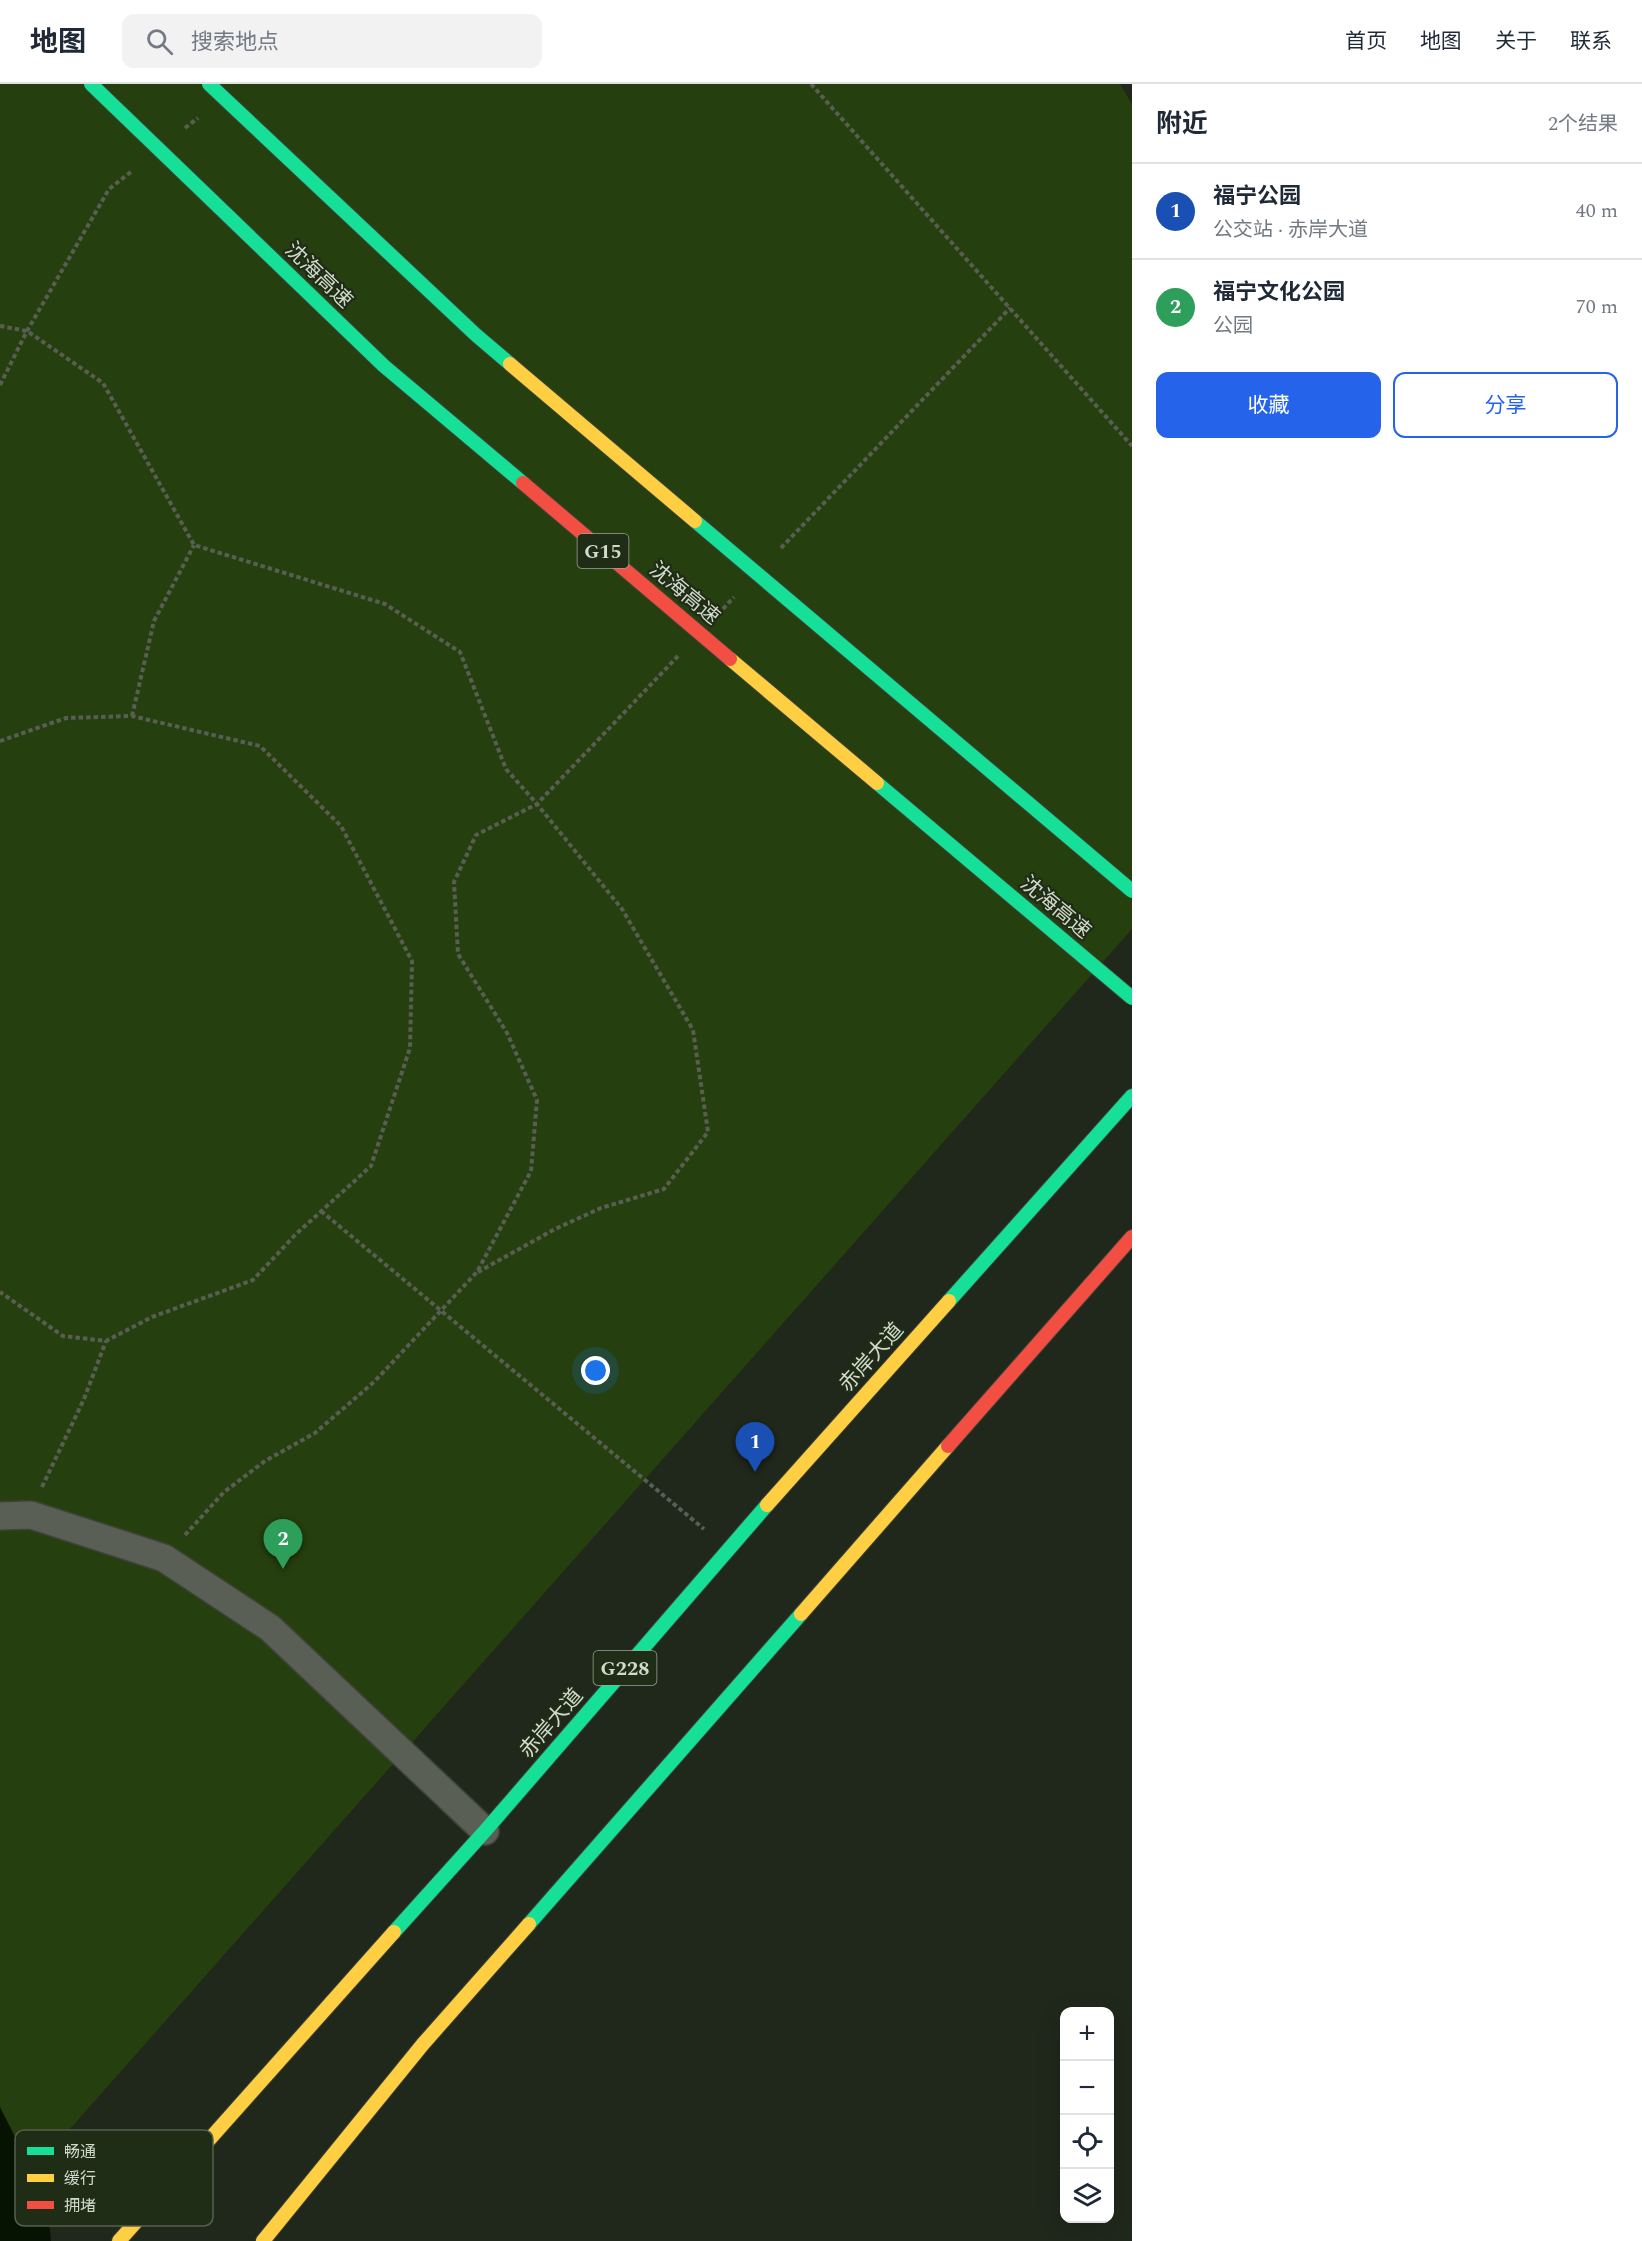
<!DOCTYPE html>
<html lang="zh">
<meta charset="utf-8">
<style>
body{margin:0;font-family:Spectral,"Noto Sans SC",serif;background:#f2f2f3;color:#1f2937}
.controls{position:absolute;right:18px;bottom:18px;display:grid;overflow:hidden;border-radius:12px;box-shadow:0 6px 24px #0002}
.controls button{width:54px;height:54px;display:grid;place-items:center;padding:0;border:0;border-bottom:2px solid #e0e1e3;background:#fff;color:#1f2937;font:30px sans-serif}
.you{position:absolute;left:596px;top:1287px;width:21px;height:21px;margin:-15px;border:4px solid #fff;border-radius:50%;background:#1a73e8;box-shadow:0 0 0 9px #1a73e833}
.badge{display:grid;place-items:center;width:39px;height:39px;border-radius:50%;background:#2563eb;color:#fff;font-size:20px;font-weight:700}
.pin{position:absolute;translate:-50% -50px;filter:drop-shadow(0 2px 3px #0008)}
.pin::after{content:'';position:absolute;top:32px;width:21px;height:18px;background:inherit;clip-path:polygon(0 0,100% 0,50% 100%)}
.list{margin:0;padding:0;list-style:none}
h2{display:flex;justify-content:space-between;align-items:center;height:78px;margin:0;padding:0 24px;font-size:26px}
h2 small{font-size:20px;font-weight:400;color:#747a83}
.list li{display:grid;grid-template-columns:39px 1fr auto;gap:18px;align-items:center;box-sizing:border-box;height:96px;padding:0 24px;border-top:2px solid #e0e1e3}
.list b{display:block;font-size:22px;white-space:nowrap}
.list p{margin:0;font-size:20px;white-space:nowrap;color:#747a83}
.list em{font-size:20px;font-style:normal;color:#747a83}
.actions{display:flex;gap:12px;padding:18px 24px}
.actions a{flex:1;padding:14px 0;border:2px solid #2563eb;border-radius:12px;text-align:center;font-size:21px;color:#2563eb}
.actions .main{background:#2563eb;color:#fff}
.icon{flex:none;width:33px;height:33px;fill:none;stroke:currentColor;stroke-width:2;stroke-linecap:round;stroke-linejoin:round}
.map{position:relative;flex:none;width:1132px;height:2157px;overflow:hidden}
header{display:flex;align-items:center;gap:36px;box-sizing:border-box;height:84px;padding:0 30px;background:#fff;border-bottom:2px solid #e0e1e3}
header strong{font-size:28px}
nav{display:flex;gap:33px;margin-inline-start:auto;font-size:21px}
.search{width:420px;height:54px;background:#f2f2f3;display:flex;align-items:center;gap:15px;box-sizing:border-box;padding:0 21px;border-radius:12px;color:#747a83;font-size:22px}
main{display:flex}
aside{flex:1;background:#fff}
.map>svg:first-child{display:block}
.green{fill:#263f0e}
.water{fill:#071302}
.lines{fill:none;stroke-linecap:round;stroke-linejoin:round}
.street-casing{stroke:#3e433a;stroke-width:30}
.fast-casing{stroke:#3e433a;stroke-width:16}
.slow-casing{stroke:#3e433a;stroke-width:16}
.jam-casing{stroke:#3e433a;stroke-width:16}
.path{stroke:#595e55;stroke-width:4;stroke-dasharray:4.5 3;stroke-linecap:butt}
.street{stroke:#5a5f56;stroke-width:27}
.fast{stroke:#16e098;stroke-width:14}
.slow{stroke:#ffcf43;stroke-width:14}
.jam{stroke:#f24e42;stroke-width:14}
.fast-bridge-casing{stroke:#3e433a;stroke-width:16;stroke-linecap:butt}
.slow-bridge-casing{stroke:#3e433a;stroke-width:16;stroke-linecap:butt}
.jam-bridge-casing{stroke:#3e433a;stroke-width:16;stroke-linecap:butt}
.fast-bridge{stroke:#16e098;stroke-width:14}
.slow-bridge{stroke:#ffcf43;stroke-width:14}
.jam-bridge{stroke:#f24e42;stroke-width:14}
.labels{text-anchor:middle;stroke-width:4.5;stroke-linejoin:round;paint-order:stroke}
.shield{fill:#1f2c16;stroke:#9ca695;stroke-width:1.5}
.shield-label{font-size:20px;font-weight:bold;fill:#d2dacc}
.street-label{font-size:21px;fill:#d2dacc;stroke:#1f2c16}
.key{fill:#1f2c16;stroke:#55604d;stroke-width:1.5}
.key-label{font-size:16px;fill:#d2dacc}
</style>
<header>
<strong>地图</strong>
<div class="search"><svg class="icon" aria-label="search" viewBox="0 0 24 24"><circle cx="10" cy="10" r="6"/><path d="M15 15l6 6"/></svg>搜索地点</div>
<nav><a>首页</a><a>地图</a><a>关于</a><a>联系</a></nav>
</header>
<main>
<div class="map">
<svg width="1132" height="2157" viewBox="0 0 1132 2157">
<rect width="100%" height="100%" fill="#20271b"/>
<path class="green" d="M0,0H1120L1132,20V845L0,2124Z"/>
<path class="water" d="M0,2023L47,2116L51,2157H0Z"/>
<g class="lines">
<g class="street-casing">
<path id="street" d="M0,1432L31,1431L164,1474L270,1544L485,1747"/>
</g>
<g class="fast-casing">
<path id="fast" d="M949,1217L1132,1012
M529,1840L801,1530
M394,1848L485,1747L767,1421"/>
</g>
<g class="slow-casing">
<path id="slow" d="M767,1421L949,1217
M801,1530L948,1362
M119,2157L394,1848
M263,2157L423,1960L529,1840"/>
</g>
<g class="jam-casing">
<path id="jam" d="M948,1362L1132,1153"/>
</g>
<path class="path" d="M811,0L1132,362
M185,44L198,34
M0,242L27,247L103,299L194,461L385,520L460,568L506,685L537,720L622,825L693,946L708,1048L664,1105L601,1124L555,1145L478,1188
M0,301L27,247L109,105L132,87
M781,464L1010,224
M723,525L734,513
M132,632L154,537L194,461
M0,657L66,634L132,632L260,662L341,742L412,877L410,964L371,1082L295,1151L253,1196L152,1233L106,1257L63,1252L0,1208
M321,1127L704,1445
M42,1403L84,1315L106,1257
M185,1451L224,1408L265,1377L315,1349L374,1298L477,1188L531,1087L537,1016L507,949L458,870L454,798L476,751L537,720L678,572"/>
<use href="#street" class="street"/>
<use href="#fast" class="fast"/>
<use href="#slow" class="slow"/>
<use href="#jam" class="jam"/>
<g class="fast-bridge-casing">
<path id="fast-bridge" d="M91,0L384,282L523,399
M209,0L476,251L510,280
M695,437L1132,807
M877,699L1132,914"/>
</g>
<g class="slow-bridge-casing">
<path id="slow-bridge" d="M510,280L695,437
M730,575L877,699"/>
</g>
<g class="jam-bridge-casing">
<path id="jam-bridge" d="M523,399L730,575"/>
</g>
<use href="#fast-bridge" class="fast-bridge"/>
<use href="#slow-bridge" class="slow-bridge"/>
<use href="#jam-bridge" class="jam-bridge"/>
</g>
<g class="labels">
<g class="shield">
<rect x="577.5" y="450" width="51" height="34" rx="4.5"/>
<rect x="593.5" y="1567" width="63" height="34" rx="4.5"/>
</g>
<g class="shield-label">
<text x="603" y="474">G15</text>
<text x="625" y="1591">G228</text>
</g>
<g class="street-label">
<text transform="translate(319 191) rotate(44)" y="7">沈海高速</text>
<text transform="translate(685 509) rotate(40)" y="7">沈海高速</text>
<text transform="translate(1056 823) rotate(40)" y="7">沈海高速</text>
<text transform="translate(871 1273) rotate(-48)" y="7">赤岸大道</text>
<text transform="translate(551 1639) rotate(-49)" y="7">赤岸大道</text>
</g>
</g>
<rect x="15" y="2046" width="198" height="96" rx="9" class="key"/>
<rect x="27" y="2063" width="27" height="8" fill="#16e098"/>
<rect x="27" y="2090" width="27" height="8" fill="#ffcf43"/>
<rect x="27" y="2117" width="27" height="8" fill="#f24e42"/>
<g class="key-label">
<text x="64" y="2073">畅通</text>
<text x="64" y="2100">缓行</text>
<text x="64" y="2127">拥堵</text>
</g>
</svg>
<div class="controls">
<button>+</button>
<button>−</button>
<button><svg class="icon" aria-label="locate" viewBox="0 0 24 24"><circle cx="12" cy="12" r="6"/><path d="M12 2v4M12 18v4M2 12h4M18 12h4"/></svg></button>
<button><svg class="icon" aria-label="layers" viewBox="0 0 24 24"><path d="M12 4l9 5-9 5-9-5zM3 14l9 5 9-5"/></svg></button>
</div>
<div class="you"></div>
<div class="pin badge" style="left:755px;top:1388px;background:#1a4fb4">1</div>
<div class="pin badge" style="left:283px;top:1485px;background:#2e9e5b">2</div>
</div>
<aside>
<h2>附近<small>2个结果</small></h2>
<ul class="list">
<li><span class="badge" style="background:#1a4fb4">1</span><div><b>福宁公园</b><p>公交站 · 赤岸大道</p></div><em>40 m</em></li>
<li><span class="badge" style="background:#2e9e5b">2</span><div><b>福宁文化公园</b><p>公园</p></div><em>70 m</em></li>
</ul>
<div class="actions"><a class="main">收藏</a><a>分享</a></div>
</aside>
</main>
